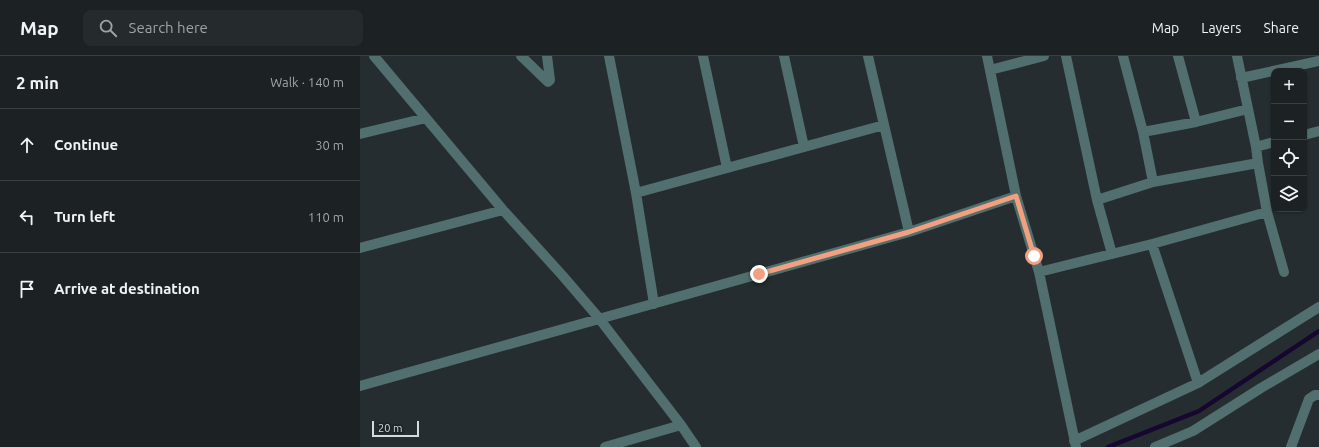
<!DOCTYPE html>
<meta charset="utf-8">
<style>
body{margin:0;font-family:Ubuntu,sans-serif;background:#252a2c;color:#f1f3f6}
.controls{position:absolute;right:12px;top:12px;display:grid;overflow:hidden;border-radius:8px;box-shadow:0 1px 3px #0004}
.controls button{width:36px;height:36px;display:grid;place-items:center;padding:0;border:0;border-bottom:1px solid #3a3f41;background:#1c2224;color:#f1f3f6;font:20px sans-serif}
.scale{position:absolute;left:12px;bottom:10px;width:47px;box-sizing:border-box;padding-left:4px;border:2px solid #d5dadc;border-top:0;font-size:11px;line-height:14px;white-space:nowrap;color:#d5dadc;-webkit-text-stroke:3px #1c2326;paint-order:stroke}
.stop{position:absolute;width:12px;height:12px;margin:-9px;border:3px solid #f3a081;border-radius:50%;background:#fff}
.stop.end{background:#f3a081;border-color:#fff;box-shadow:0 1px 4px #0008}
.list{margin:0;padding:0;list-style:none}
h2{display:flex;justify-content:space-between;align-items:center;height:52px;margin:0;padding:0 16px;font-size:17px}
h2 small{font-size:13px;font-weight:400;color:#a0a4a6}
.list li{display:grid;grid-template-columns:26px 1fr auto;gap:12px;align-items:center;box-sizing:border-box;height:72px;padding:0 16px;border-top:1px solid #3a3f41}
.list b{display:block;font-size:15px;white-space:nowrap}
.list em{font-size:13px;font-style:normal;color:#a0a4a6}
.icon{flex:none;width:22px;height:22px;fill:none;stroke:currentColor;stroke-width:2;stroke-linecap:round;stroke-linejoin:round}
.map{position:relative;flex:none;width:959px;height:391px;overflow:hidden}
header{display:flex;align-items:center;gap:24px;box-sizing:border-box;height:56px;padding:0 20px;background:#1c2224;border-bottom:1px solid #3a3f41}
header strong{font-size:19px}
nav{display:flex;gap:22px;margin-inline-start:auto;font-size:14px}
.search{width:280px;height:36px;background:#252a2c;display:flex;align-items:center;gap:10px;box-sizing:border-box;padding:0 14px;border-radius:8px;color:#a0a4a6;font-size:15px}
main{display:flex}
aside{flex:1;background:#1c2224}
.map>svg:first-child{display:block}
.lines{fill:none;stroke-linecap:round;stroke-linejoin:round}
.stream{stroke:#170630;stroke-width:4.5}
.minor{stroke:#506f6e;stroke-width:10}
.route{stroke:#f3a081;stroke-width:5}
</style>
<header>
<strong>Map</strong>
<div class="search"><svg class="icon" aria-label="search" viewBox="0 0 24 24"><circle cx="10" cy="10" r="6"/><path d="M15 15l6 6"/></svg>Search here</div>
<nav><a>Map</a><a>Layers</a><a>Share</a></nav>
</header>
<main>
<aside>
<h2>2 min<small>Walk · 140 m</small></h2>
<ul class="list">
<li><svg class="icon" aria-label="ahead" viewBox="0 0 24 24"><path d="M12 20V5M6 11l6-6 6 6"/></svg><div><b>Continue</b></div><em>30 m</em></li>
<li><svg class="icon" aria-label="left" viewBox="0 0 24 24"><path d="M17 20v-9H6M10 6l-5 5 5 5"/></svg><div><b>Turn left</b></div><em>110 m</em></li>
<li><svg class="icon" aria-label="arrive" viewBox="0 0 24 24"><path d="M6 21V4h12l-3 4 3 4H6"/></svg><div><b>Arrive at destination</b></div></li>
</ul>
</aside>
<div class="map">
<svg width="959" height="391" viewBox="0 0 959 391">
<rect width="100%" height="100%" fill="#252d30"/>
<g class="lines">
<path class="stream" d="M748,391L839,355L959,275"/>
<path class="minor" d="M14,0L143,154L202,219L238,261L321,369L336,391
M161,0L188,26L190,24L187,0
M249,0L276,137L294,248
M343,0L367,112
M424,0L444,91
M508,0L549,176
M627,0L656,140L679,216L716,391
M706,0L737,144L752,198
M763,0L783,76L793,126
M818,0L836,66
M877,0L896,91L898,107L907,156L924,216
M630,14L684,0
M881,22L959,5
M783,76L836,66L888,53
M0,78L66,62
M944,79L959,75
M896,91L914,86
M276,137L524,69
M737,144L793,126L898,107
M792,188L838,327
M0,192L143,154
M679,216L792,188L907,156
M0,330L549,176L656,140
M714,385L838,327L959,251
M245,391L321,369
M795,391L833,375L901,332L959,298
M931,391L949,343L955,339H959"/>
</g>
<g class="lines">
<path class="route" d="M399,218L549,176L656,140L674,200"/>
</g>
</svg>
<div class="controls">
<button>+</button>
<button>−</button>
<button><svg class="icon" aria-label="locate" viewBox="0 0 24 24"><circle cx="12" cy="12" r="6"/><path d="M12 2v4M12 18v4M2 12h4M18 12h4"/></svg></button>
<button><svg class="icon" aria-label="layers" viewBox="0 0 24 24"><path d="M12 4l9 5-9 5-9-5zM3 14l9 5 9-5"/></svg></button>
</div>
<div class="scale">20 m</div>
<div class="stop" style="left:674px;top:200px"></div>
<div class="stop end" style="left:399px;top:218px"></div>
</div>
</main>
